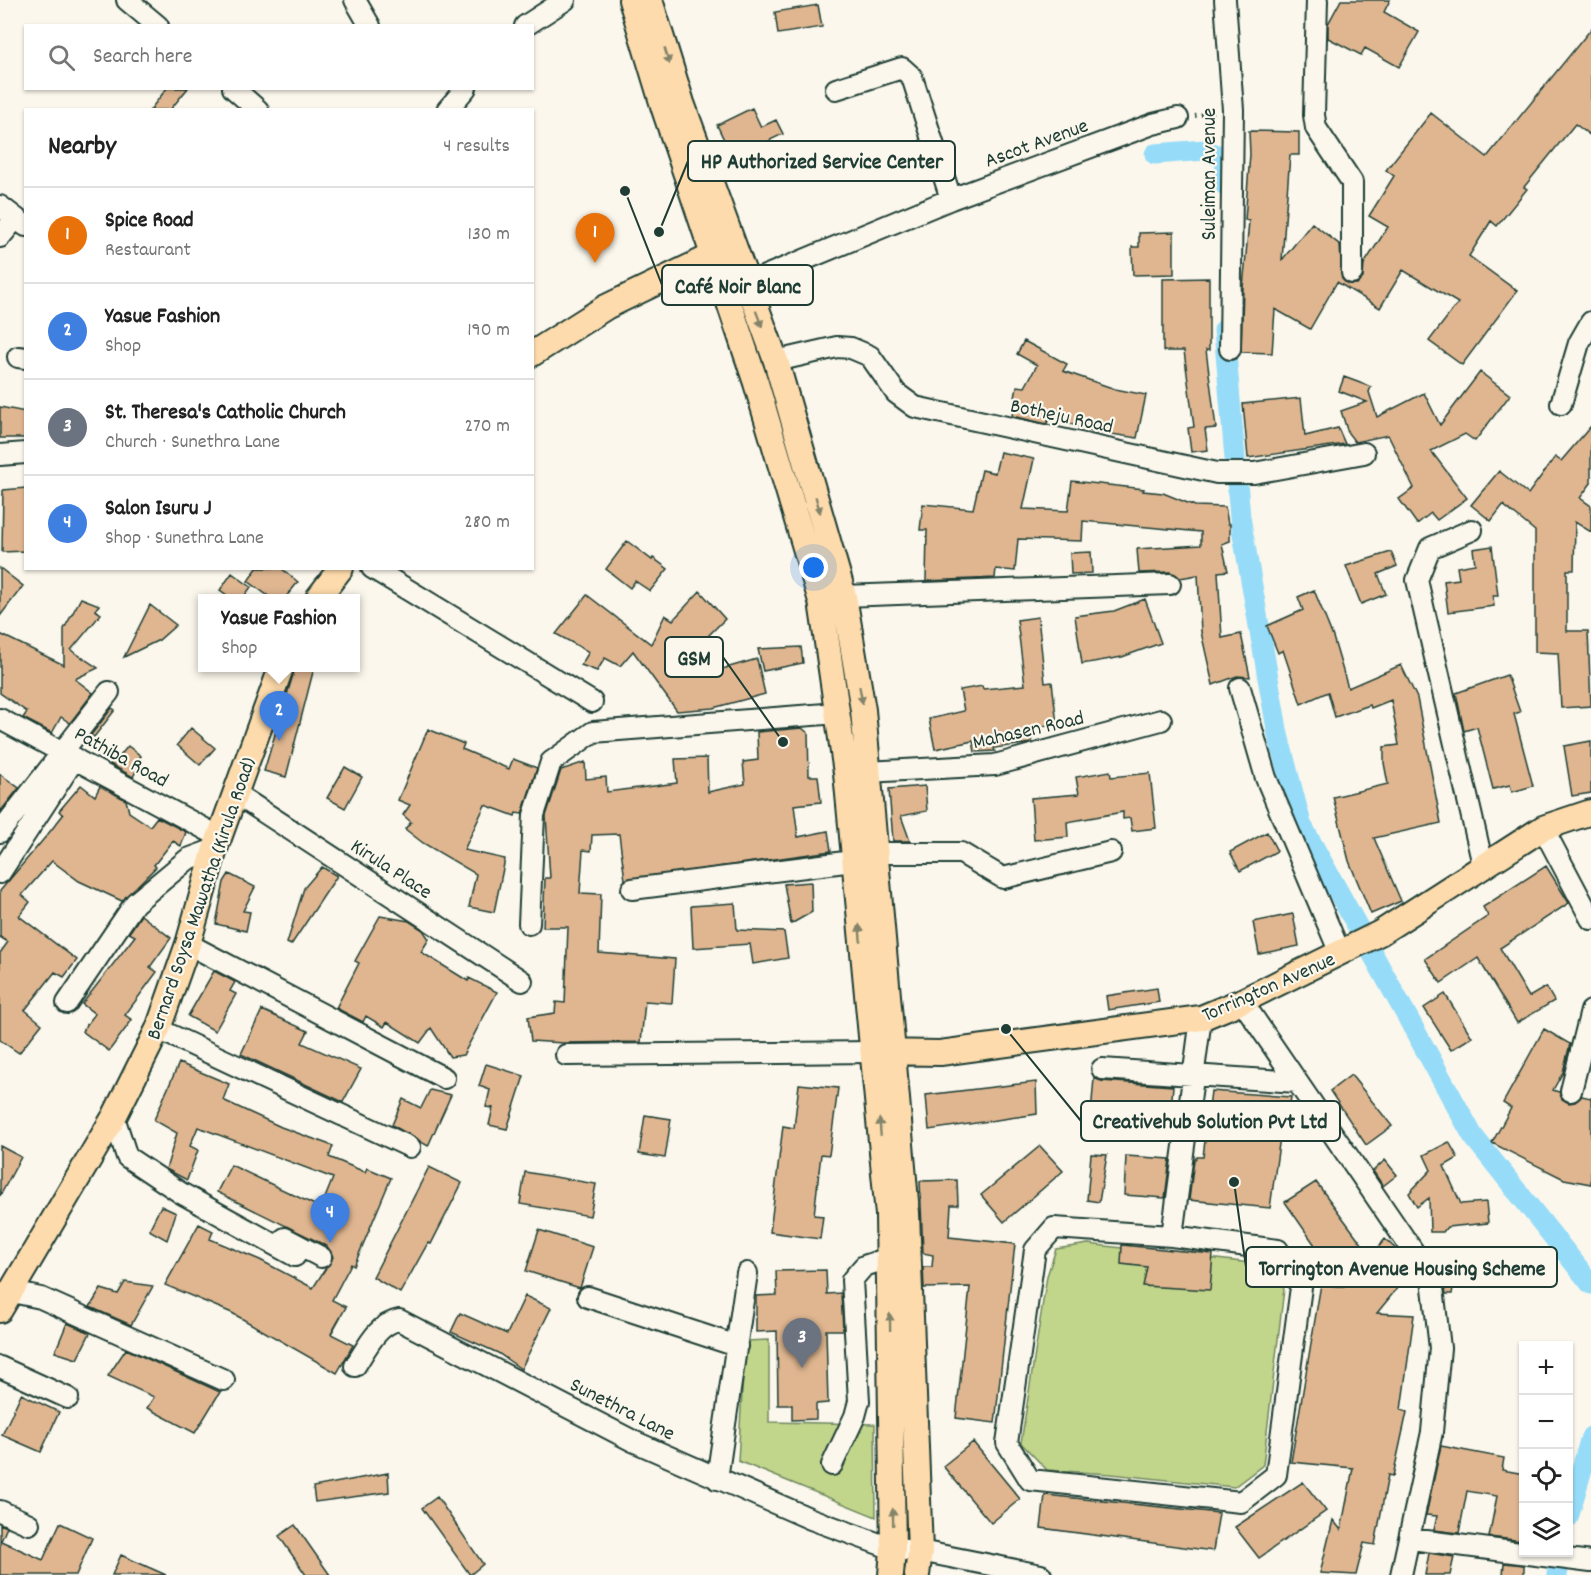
<!DOCTYPE html>
<meta charset="utf-8">
<style>
body{margin:0;font-family:Dekko,sans-serif;background:#f2f2f2;color:#222}
.controls{position:absolute;right:18px;bottom:18px;display:grid;overflow:hidden;border-radius:0px;box-shadow:0 2px 4px #0004}
.controls button{width:54px;height:54px;display:grid;place-items:center;padding:0;border:0;border-bottom:2px solid #e0e0e0;background:#fff;color:#222;font:30px sans-serif}
.you{position:absolute;left:814px;top:568px;width:21px;height:21px;margin:-15px;border:4px solid #fff;border-radius:50%;background:#1a73e8;box-shadow:0 0 0 9px #1a73e833}
.badge{display:grid;place-items:center;width:39px;height:39px;border-radius:50%;background:#1f6fb2;color:#fff;font-size:20px;font-weight:700}
.pin{position:absolute;translate:-50% -50px;filter:drop-shadow(0 2px 3px #0008)}
.pin::after{content:'';position:absolute;top:32px;width:21px;height:18px;background:inherit;clip-path:polygon(0 0,100% 0,50% 100%)}
.popup{position:absolute;left:198px;top:594px;width:162px;height:78px;box-sizing:border-box;display:grid;place-content:center;border-radius:0px;background:#fff;filter:drop-shadow(0 2px 4px #0005);font-size:20px;white-space:nowrap;color:#767676}
.popup b{font-size:22px;color:#222}
.popup::after{content:'';position:absolute;left:50%;top:100%;margin-left:-12px;border:12px solid transparent;border-top-color:#fff}
.list{margin:0;padding:0;list-style:none}
h2{display:flex;justify-content:space-between;align-items:center;height:78px;margin:0;padding:0 24px;font-size:26px}
h2 small{font-size:20px;font-weight:400;color:#767676}
.list li{display:grid;grid-template-columns:39px 1fr auto;gap:18px;align-items:center;box-sizing:border-box;height:96px;padding:0 24px;border-top:2px solid #e0e0e0}
.list b{display:block;font-size:22px;white-space:nowrap}
.list p{margin:0;font-size:20px;white-space:nowrap;color:#767676}
.list em{font-size:20px;font-style:normal;color:#767676}
.icon{flex:none;width:33px;height:33px;fill:none;stroke:currentColor;stroke-width:2;stroke-linecap:round;stroke-linejoin:round}
.map{position:relative;flex:none;width:1591px;height:1575px;overflow:hidden}
.search{position:absolute;background:#fff;box-shadow:0 2px 4px #0004;left:24px;top:24px;width:510px;height:66px;display:flex;align-items:center;gap:15px;box-sizing:border-box;padding:0 21px;border-radius:0px;color:#767676;font-size:22px}
.panel{position:absolute;background:#fff;box-shadow:0 2px 4px #0004;left:24px;top:108px;width:510px;height:462px;border-radius:0px}
.map>svg:first-child{display:block}
.green{fill:#c1d58b;stroke:#708960;stroke-width:1.5}
.lines{fill:none;stroke-linecap:round;stroke-linejoin:round}
.canal{stroke:#96dcf8;stroke-width:21}
.building{fill:#dfb690;stroke:#1f3d34;stroke-width:1.5}
.minor-casing{stroke:#1f3d34;stroke-width:24}
.major-casing{stroke:#1f3d34;stroke-width:28}
.path{stroke:#1f3d34;stroke-width:4;stroke-dasharray:1.5 4.5;stroke-linecap:butt}
.minor{stroke:#fbf7ec;stroke-width:20}
.major{stroke:#fedbac;stroke-width:24}
.oneway{fill:#83846a}
.labels{text-anchor:middle;stroke-width:4.5;stroke-linejoin:round;paint-order:stroke}
.street-label{font-size:21px;fill:#1f3d34;stroke:#fbf7ec}
.leader{fill:none;stroke:#1f3d34;stroke-width:2}
.callout-dot{fill:#1f3d34;stroke:#fbf7ec;stroke-width:2}
.callout{fill:#fbf7ec;stroke:#1f3d34;stroke-width:2}
.callout-label{font-size:22px;text-anchor:middle;font-weight:bold;fill:#1f3d34}
</style>
<div class="map">
<svg width="1591" height="1575" viewBox="0 0 1591 1575">
<rect width="100%" height="100%" fill="#fbf7ec"/>
<filter id="ink" filterUnits="userSpaceOnUse"><feTurbulence type="fractalNoise" baseFrequency=".0167" numOctaves="2"/><feDisplacementMap in="SourceGraphic" scale="12" xChannelSelector="R" yChannelSelector="G"/><feConvolveMatrix kernelMatrix="1 2 1 2 8 2 1 2 1" color-interpolation-filters="sRGB"/></filter>
<g filter="url(#ink)">
<path class="green" d="M1088,1244L1268,1265L1284,1289L1263,1465L1234,1487L1111,1474L1047,1470L1021,1443L1047,1276L1056,1249Z
M769,1340V1422L875,1424L876,1517L738,1461L745,1341Z"/>
<g class="lines">
<path class="canal" d="M1155,154L1205,150L1226,159L1225,185
M1224,330L1240,517L1278,735L1301,824L1473,1136L1591,1284
M1568,1518L1591,1437
M1557,1575L1561,1552"/>
</g>
<path class="building" d="M1341,0H1390L1384,12L1419,32L1399,67L1365,48L1361,55L1328,38V24Z
M818,5L822,27L778,34L775,12Z
M1591,29V136L1575,124L1524,187L1527,189L1497,226L1491,221L1469,256L1517,291L1462,365L1429,341L1458,303L1403,270L1380,308L1337,282L1310,329L1275,309L1272,353L1241,352L1243,288L1249,221L1245,220L1250,154L1249,131L1299,132V155H1290L1282,260L1312,223L1340,245L1342,279L1347,284H1357L1363,278L1364,264L1388,227L1369,216L1394,176L1386,170L1431,113L1487,157Z
M167,88H188L170,110H150Z
M752,108L761,127L776,120L783,134L770,140L777,154L740,173L717,125Z
M1174,232V274L1133,275L1132,247H1139V233Z
M1209,278V350H1206L1216,428L1205,429L1208,450L1191,452L1188,428L1194,427L1184,351H1163V279Z
M1024,341L1067,364L1063,371L1115,389L1146,395L1137,438L1092,431L1049,417L1047,424L1012,416L1017,386L1025,387L1037,365L1017,354Z
M1480,372L1510,395L1475,441L1465,434L1431,451L1467,498L1437,520L1431,513L1417,524L1399,499L1414,488L1388,435L1355,442L1348,433L1341,411L1367,402L1339,391L1344,377L1371,387L1369,392L1377,417L1424,393L1440,425Z
M1301,398L1305,436L1338,428L1345,444L1248,458L1243,404Z
M0,407L26,412V438H0Z
M1591,426V483L1580,498L1591,506V532L1575,522L1574,570H1567V631H1588L1591,706L1561,708L1558,653L1535,652V531L1503,505L1491,521L1471,505L1499,471L1528,494L1555,457L1561,461Z
M1000,452L1034,459L1023,509L1068,511L1072,481L1144,489L1143,491L1163,493L1195,506L1225,507L1228,524H1230V541L1222,544L1228,571L1218,572L1222,638L1241,634L1250,677L1237,676L1213,685L1201,632L1198,575L1180,578L1170,572L1139,573L1137,549L1201,545V532L1083,521L1082,541L1018,539L1015,571L996,569L995,578L926,581L927,530H920L923,504L973,509L982,470L995,473Z
M26,488V551L2,552L3,490Z
M627,541L652,560L653,558L668,569L650,591L635,581L630,588L606,569Z
M1492,546L1498,596H1493L1494,606L1448,612L1444,581L1459,579L1457,567L1475,564L1473,549Z
M1091,552L1092,573L1071,574L1070,553Z
M1391,552L1397,566L1378,574L1386,594L1361,604L1346,566Z
M0,568L23,586L0,616Z
M257,568H281L298,582L285,598H271L248,581Z
M232,573L251,587L243,598H231L220,590Z
M1314,590L1333,637L1348,688L1401,665L1417,698L1441,823L1374,838L1401,901L1371,914L1349,861L1333,797L1388,784L1384,763V747L1399,745L1391,700L1371,708L1370,705L1335,717L1328,692L1301,704L1283,650L1278,653L1267,626L1303,610L1298,597Z
M700,591L725,619L694,650L719,670L757,659L765,694L713,708L677,711L633,651L620,666L605,658L597,671L581,665L589,652L556,634L587,595L651,644L665,615L673,620Z
M81,598L99,605L95,610L101,614L71,650L98,668L75,679L93,693L70,723L61,717L52,733L23,718L27,712L0,693V634L64,665V629Z
M1145,599L1161,643L1122,657L1082,664L1075,616L1114,611Z
M150,605L176,625L159,640L124,657Z
M1038,617L1045,683L1052,682L1057,724L1030,728L1032,743L994,748L995,751L975,752L973,741L935,749L929,719L964,711L960,690L982,686L983,689L1025,685L1017,620Z
M801,647L803,663L763,671L758,649Z
M295,668H314L286,777L264,771Z
M1507,675L1520,712L1514,714L1533,786L1512,792L1510,785L1493,789L1477,727L1464,731L1456,693Z
M112,708L115,710L94,737L91,735Z
M191,728L215,748L200,765L177,745Z
M802,728L808,733L809,776H818L821,802L794,805L798,837L828,831L831,851L625,880L619,834L592,835L591,851L583,850L580,893L601,894L599,953L675,959L672,1003L645,1001L641,1042L564,1043L531,1041L528,1017L555,1013L556,1002L565,1003L568,927H543L545,878H550L546,816L561,770L585,762L586,779L606,777L607,792L677,783L675,759L707,758L708,792L745,784L743,762L758,760L757,732Z
M428,729L464,744L462,749L509,769L513,759L537,768L522,814L516,813L515,816L485,805L464,850L505,859L494,912L469,907L476,874L423,843L405,829L411,822L403,815L410,805L398,800Z
M1591,741V793L1572,796L1564,746Z
M128,746L141,756L135,765L138,767L133,777L110,764L115,755L119,757Z
M345,767L362,777L345,808L327,798Z
M1110,771L1111,777L1150,773L1156,828L1132,831L1130,818L1123,819V812L1067,822L1068,837L1034,840L1031,798L1079,794L1076,777Z
M0,774L19,788L0,812Z
M81,785L95,796L100,786L126,800L129,812L150,826L157,817L186,832L181,846L173,841L154,865L156,867L122,901L79,881L52,861L22,895L30,902L19,916L77,960L64,977L55,972L25,1010L42,1024L19,1053L0,1040V953L8,942L0,937V891L48,834L63,815L59,811Z
M925,786L927,811L901,816L910,841H893L889,789Z
M1267,832L1277,851L1240,871L1230,852Z
M1546,866L1569,903L1500,948L1529,997L1546,987L1554,1001L1517,1023L1478,958L1441,983L1425,959L1488,916L1483,907Z
M322,867L337,876L291,945L287,943L304,888Z
M229,874L255,887L243,911L250,912L246,931L216,924L224,882Z
M811,882L812,912L791,924L784,884Z
M735,903L737,930L784,932L788,958L753,964L750,944L693,948L691,906Z
M1293,914L1299,946L1259,954L1253,922Z
M141,915L171,938L150,967L157,972L125,1015L132,1020L109,1051L82,1031L95,1014L82,1004L135,936L129,933Z
M380,916L409,921L423,930L429,939L421,952L468,981L469,978L497,992L463,1055L450,1057L431,1028L420,1043L387,1022L384,1027L366,1016L363,1022L336,1008L359,963L355,961Z
M214,971L235,982L230,991L236,994L215,1031L188,1016Z
M1157,988L1159,1002L1108,1010L1106,996Z
M1445,994L1472,1037L1451,1050L1424,1008Z
M262,1010L308,1031L302,1043L361,1069L343,1102L241,1054Z
M1544,1029L1570,1044L1563,1072L1553,1090L1559,1092L1562,1099L1569,1103L1575,1102L1582,1096L1591,1098V1184L1564,1179L1492,1143L1511,1108L1503,1103Z
M179,1063L229,1084L223,1100L281,1127L333,1146L329,1157L365,1172L367,1168L391,1178L354,1266L351,1264L332,1300L346,1307L331,1334L353,1345L337,1373L232,1313L165,1285L199,1224L213,1231L210,1239L260,1260L313,1288L333,1257L327,1246L217,1192L231,1165L321,1208L333,1178L198,1127L190,1146L198,1150L187,1180L166,1169L177,1133L154,1120Z
M486,1064L524,1076L507,1129L489,1125L493,1108L486,1107L490,1090L479,1086Z
M1351,1075L1392,1126L1366,1145L1330,1091Z
M1094,1078L1101,1081L1173,1086L1170,1120L1091,1113Z
M1036,1082L1037,1114L929,1130L926,1095Z
M799,1084L838,1088L829,1155L821,1154L814,1215L823,1216L820,1239L770,1232L783,1126L794,1128Z
M430,1090L451,1095L428,1146L392,1125L403,1099L421,1108Z
M1211,1091L1291,1097L1285,1137H1280L1270,1208L1189,1200L1194,1160L1197,1157H1203Z
M645,1115L671,1119L665,1158L639,1154Z
M1449,1142L1458,1158L1444,1166L1461,1204L1486,1202L1488,1223L1447,1227L1443,1232H1430L1429,1198L1417,1207L1409,1193L1431,1170L1424,1155Z
M0,1146L21,1157L0,1196Z
M1040,1146L1063,1171L1004,1222L981,1195Z
M1091,1154L1107,1155L1099,1202L1087,1200Z
M1126,1156L1170,1159L1165,1198L1124,1195Z
M1385,1160L1397,1175L1383,1186L1373,1171Z
M429,1167L462,1183L431,1244L428,1243L400,1293L373,1277Z
M525,1172L596,1184L590,1216L520,1204Z
M957,1180L958,1205H951L949,1237L1015,1244L995,1423L956,1418L970,1287L924,1288L923,1267H932L933,1255L923,1253L920,1181Z
M1316,1182L1371,1256L1385,1239L1397,1250L1412,1270L1377,1313L1414,1315L1401,1410L1407,1412L1393,1476L1388,1475L1375,1545L1364,1543L1356,1575L1320,1573L1333,1520L1341,1530L1353,1468L1291,1462L1321,1284L1344,1287L1285,1202Z
M161,1206L176,1213L167,1240L149,1230Z
M539,1230L593,1247L580,1288L526,1271Z
M1122,1245L1213,1254L1210,1290L1143,1286L1147,1267L1121,1264Z
M826,1270L827,1294L841,1293L843,1330H826L828,1403L816,1404V1419L792,1420V1405H778L777,1331L756,1332V1296L777,1295L776,1271Z
M1443,1275L1455,1276L1452,1294H1446Z
M125,1282L153,1286L131,1325L90,1307L101,1289L118,1294Z
M525,1296L551,1308L521,1369L498,1353L451,1332L460,1313L507,1334Z
M67,1323L90,1333L77,1359L55,1352Z
M126,1349L220,1392L195,1433L147,1408L154,1397L108,1376Z
M21,1394L59,1412L41,1452L2,1435Z
M973,1442L1020,1499L991,1523L943,1466Z
M1441,1446L1504,1458L1502,1470L1524,1474V1541L1489,1537L1497,1496L1467,1491L1459,1533L1434,1530L1437,1516L1426,1515Z
M388,1473L389,1492L315,1502L313,1487Z
M1303,1482L1326,1511L1259,1558L1235,1527Z
M1045,1495L1219,1513L1213,1551L1041,1528Z
M437,1497L483,1564L470,1575L422,1508Z
M60,1523L92,1538L76,1575H0V1524L7,1527L1,1541L43,1560Z
M295,1525L330,1575H306L279,1536Z
M1429,1553L1454,1557L1450,1575H1425Z
M121,1555L166,1575H112Z
M1504,1563L1524,1565V1575H1503Z"/>
<g class="lines">
<g class="minor-casing">
<path id="minor" d="M127,0L158,26
M355,0L370,26
M1225,0L1233,110L1230,349
M1317,0L1314,115L1316,128L1352,182V273
M525,26L565,0
M233,88L258,110
M836,89L902,68L912,77L951,199
M447,110L466,88
M0,206L26,226
M0,237L15,219
M746,284L951,199L1153,124L1178,118
M18,357L26,358
M776,361L837,347L851,348L870,356L896,393L915,407L1217,473H1254L1364,453
M1561,404L1579,343L1591,322
M0,455L26,453
M1472,530L1430,548L1417,580L1483,865
M372,568L592,702
M844,596L1170,584
M1240,688L1266,778L1340,953
M0,719L220,837
M867,772L995,765L1161,720
M236,794L522,981
M1543,828L1591,919
M0,832L109,692
M877,853H961L1003,878L1111,852
M0,873L75,758
M632,889L853,861
M529,924L534,815L551,762L593,732L838,713
M188,944L444,1078
M1242,1001L1432,1279L1440,1348L1432,1432L1401,1575
M67,1003L135,903L188,859L215,849
M158,1029L410,1147
M566,1055L873,1052
M1102,1069L1297,1082
M1571,1091L1591,1011
M114,1117L127,1157L181,1193L295,1256
M1054,1228L1172,1236L1278,1250L1301,1287L1276,1475L1241,1502L1030,1480L1007,1443L1035,1250Z
M1172,1236L1201,1018
M285,1238L321,1257
M12,1292L41,1298L224,1380
M588,1297L737,1346
M355,1366C367,1348 377,1324 399,1320L633,1441L811,1519L893,1549L920,1551L1041,1575
M0,1367L68,1398
M832,1465L855,1416L859,1401L852,1280L864,1266L889,1258
M717,1479L747,1273
M0,1511L29,1524
M1411,1539L1591,1562"/>
</g>
<g class="major-casing">
<path id="major" d="M631,0L664,109L756,383L821,601L846,773L888,1215L893,1549L891,1575
M650,0L682,103L776,361L844,596L863,710L907,1213L920,1551L917,1575
M532,354L606,307L714,255L729,250
M318,598L341,568
M876,1052L940,1053L1201,1018L1242,1001L1380,933L1543,828L1591,812
M0,1310L114,1117L158,1029L188,944L215,849L281,668"/>
</g>
<path class="path" d="M1195,116L1214,113"/>
<use href="#minor" class="minor"/>
<use href="#major" class="major"/>
</g>
<defs><path id="oneway-solid" d="M-6-.8H1V-3.2L6.5 0L1 3.2V.8H-6Z" transform="scale(1.5)"/></defs>
<g class="oneway">
<use href="#oneway-solid" transform="translate(667 56) rotate(73)"/>
<use href="#oneway-solid" transform="translate(759 319) rotate(69)"/>
<use href="#oneway-solid" transform="translate(818 505) rotate(74)"/>
<use href="#oneway-solid" transform="translate(861 695) rotate(80)"/>
<use href="#oneway-solid" transform="translate(860 933) rotate(-95)"/>
<use href="#oneway-solid" transform="translate(880 1127) rotate(-95)"/>
<use href="#oneway-solid" transform="translate(890 1322) rotate(-91)"/>
<use href="#oneway-solid" transform="translate(893 1517) rotate(-91)"/>
</g>
</g>
<g class="labels">
<g class="street-label">
<text transform="translate(1036 142) rotate(-20)" y="7">Ascot Avenue</text>
<text transform="translate(1208 174) rotate(-90)" y="7">Suleiman Avenue</text>
<text transform="translate(1062 415) rotate(12)" y="7">Botheju Road</text>
<text transform="translate(1028 729) rotate(-13)" y="7">Mahasen Road</text>
<text transform="translate(122 756) rotate(29)" y="7">Pathiba Road</text>
<text transform="translate(392 868) rotate(33)" y="7">Kirula Place</text>
<text transform="translate(200 898) rotate(-71)" y="7">Bernard Soysa Mawatha (Kirula Road)</text>
<text transform="translate(1268 986) rotate(-24)" y="7">Torrington Avenue</text>
<text transform="translate(623 1408) rotate(27)" y="7">Sunethra Lane</text>
</g>
</g>
<path class="leader" d="M659 232L688 161M625 191L662 285M783 742L723 657M1006 1029L1081 1121M1234 1182L1246 1267"/>
<g class="callout-dot">
<circle cx="659" cy="232" r="6"/>
<circle cx="625" cy="191" r="6"/>
<circle cx="783" cy="742" r="6"/>
<circle cx="1006" cy="1029" r="6"/>
<circle cx="1234" cy="1182" r="6"/>
</g>
<g class="callout">
<rect x="688" y="141" width="267" height="40" rx="6"/>
<rect x="662" y="265" width="151" height="40" rx="6"/>
<rect x="665" y="637" width="58" height="40" rx="6"/>
<rect x="1081" y="1101" width="259" height="40" rx="6"/>
<rect x="1246" y="1247" width="311" height="40" rx="6"/>
</g>
<g class="callout-label">
<text x="822" y="168">HP Authorized Service Center</text>
<text x="738" y="293">Café Noir Blanc</text>
<text x="694" y="665">GSM</text>
<text x="1210" y="1128">Creativehub Solution Pvt Ltd</text>
<text x="1402" y="1275">Torrington Avenue Housing Scheme</text>
</g>
</svg>
<div class="controls">
<button>+</button>
<button>−</button>
<button><svg class="icon" aria-label="locate" viewBox="0 0 24 24"><circle cx="12" cy="12" r="6"/><path d="M12 2v4M12 18v4M2 12h4M18 12h4"/></svg></button>
<button><svg class="icon" aria-label="layers" viewBox="0 0 24 24"><path d="M12 4l9 5-9 5-9-5zM3 14l9 5 9-5"/></svg></button>
</div>
<div class="you"></div>
<div class="pin badge" style="left:595px;top:263px;background:#e8710a">1</div>
<div class="pin badge" style="left:279px;top:741px;background:#3f7fe0">2</div>
<div class="popup"><b>Yasue Fashion</b>Shop</div>
<div class="pin badge" style="left:802px;top:1368px;background:#6b7280">3</div>
<div class="pin badge" style="left:330px;top:1243px;background:#3f7fe0">4</div>
<div class="search"><svg class="icon" aria-label="search" viewBox="0 0 24 24"><circle cx="10" cy="10" r="6"/><path d="M15 15l6 6"/></svg>Search here</div>
<section class="panel">
<h2>Nearby<small>4 results</small></h2>
<ul class="list">
<li><span class="badge" style="background:#e8710a">1</span><div><b>Spice Road</b><p>Restaurant</p></div><em>130 m</em></li>
<li><span class="badge" style="background:#3f7fe0">2</span><div><b>Yasue Fashion</b><p>Shop</p></div><em>190 m</em></li>
<li><span class="badge" style="background:#6b7280">3</span><div><b>St. Theresa's Catholic Church</b><p>Church · Sunethra Lane</p></div><em>270 m</em></li>
<li><span class="badge" style="background:#3f7fe0">4</span><div><b>Salon Isuru J</b><p>Shop · Sunethra Lane</p></div><em>280 m</em></li>
</ul>
</section>
</div>
